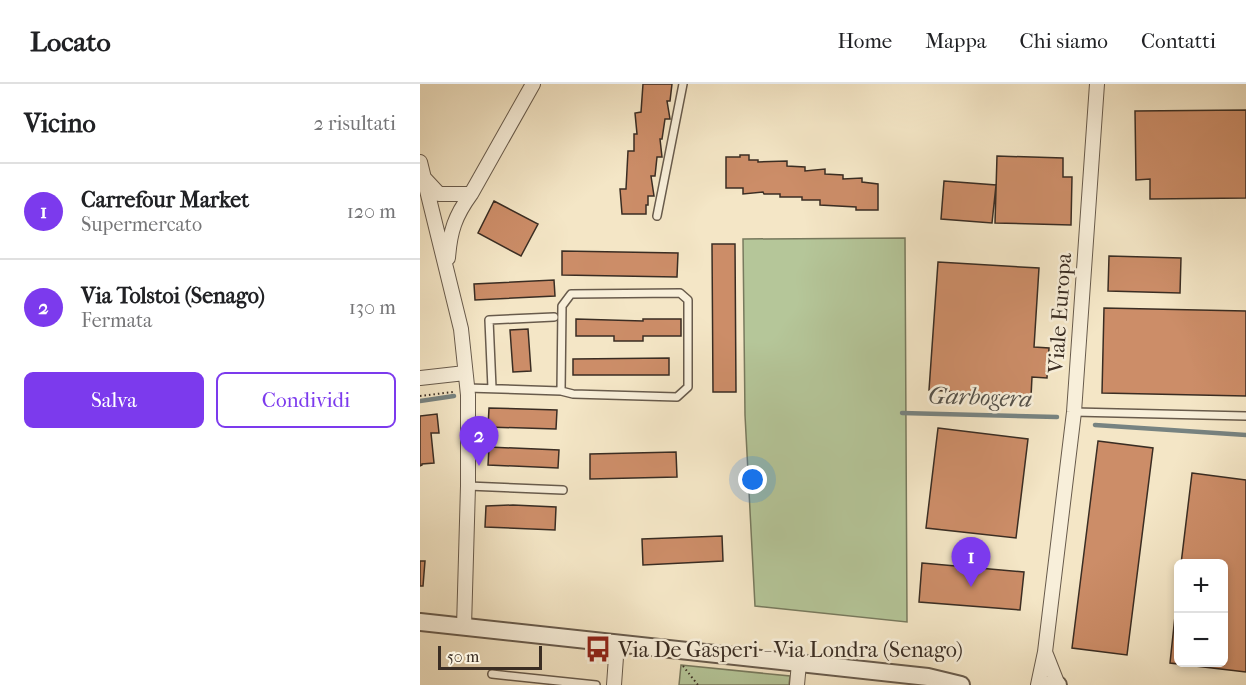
<!DOCTYPE html>
<html lang="it">
<meta charset="utf-8">
<style>
body{margin:0;font-family:"IM FELL French Canon",serif;background:#f6f6f6;color:#202124}
.controls{position:absolute;right:18px;bottom:18px;display:grid;overflow:hidden;border-radius:9px;box-shadow:0 3px 9px #0003}
.controls button{width:54px;height:54px;display:grid;place-items:center;padding:0;border:0;border-bottom:2px solid #e0e0e0;background:#fff;color:#202124;font:30px sans-serif}
.scale{position:absolute;left:18px;bottom:15px;width:104px;box-sizing:border-box;padding-left:6px;border:3px solid #3a2d23;border-top:0;font-size:16px;line-height:21px;white-space:nowrap;color:#3a2d23;-webkit-text-stroke:4px #f8efda;paint-order:stroke}
.you{position:absolute;left:333px;top:396px;width:21px;height:21px;margin:-15px;border:4px solid #fff;border-radius:50%;background:#1a73e8;box-shadow:0 0 0 9px #1a73e833}
.badge{display:grid;place-items:center;width:39px;height:39px;border-radius:50%;background:#7c3aed;color:#fff;font-size:20px;font-weight:700}
.pin{position:absolute;translate:-50% -50px;filter:drop-shadow(0 2px 3px #0008)}
.pin::after{content:'';position:absolute;top:32px;width:21px;height:18px;background:inherit;clip-path:polygon(0 0,100% 0,50% 100%)}
.list{margin:0;padding:0;list-style:none}
h2{display:flex;justify-content:space-between;align-items:center;height:78px;margin:0;padding:0 24px;font-size:26px}
h2 small{font-size:20px;font-weight:400;color:#757577}
.list li{display:grid;grid-template-columns:39px 1fr auto;gap:18px;align-items:center;box-sizing:border-box;height:96px;padding:0 24px;border-top:2px solid #e0e0e0}
.list b{display:block;font-size:22px;white-space:nowrap}
.list p{margin:0;font-size:20px;white-space:nowrap;color:#757577}
.list em{font-size:20px;font-style:normal;color:#757577}
.actions{display:flex;gap:12px;padding:18px 24px}
.actions a{flex:1;padding:14px 0;border:2px solid #7c3aed;border-radius:9px;text-align:center;font-size:21px;color:#7c3aed}
.actions .main{background:#7c3aed;color:#fff}
.map{position:relative;flex:none;width:826px;height:601px;overflow:hidden}
header{display:flex;align-items:center;gap:36px;box-sizing:border-box;height:84px;padding:0 30px;background:#fff;border-bottom:2px solid #e0e0e0}
header strong{font-size:28px}
nav{display:flex;gap:33px;margin-inline-start:auto;font-size:21px}
main{display:flex}
aside{flex:1;background:#fff}
.map>svg:first-child{display:block}
.green{fill:#b5c699;stroke:#787a5e;stroke-width:1.5}
.lines{fill:none;stroke-linecap:round;stroke-linejoin:round}
.stream{stroke:#778381;stroke-width:4.5}
.building{fill:#cc8d68;stroke:#3a2d23;stroke-width:1.5}
.service-casing{stroke:#685b4c;stroke-width:10}
.minor-casing{stroke:#685b4c;stroke-width:16}
.tertiary-casing{stroke:#685b4c;stroke-width:20}
.path{stroke:#3a2d23;stroke-width:2;stroke-dasharray:1.5 3;stroke-linecap:butt}
.service{stroke:#f8efda;stroke-width:7}
.minor{stroke:#f8efda;stroke-width:14}
.tertiary{stroke:#f8efda;stroke-width:16}
.labels{text-anchor:middle;stroke-width:5;stroke-linejoin:round;paint-order:stroke}
.street-label{font-size:22px;fill:#3a2d23;stroke:#f8efda}
.poi-label{font-size:22px;fill:#3a2d23;stroke:#f8efda;text-anchor:start}
.water-label{font-size:24px;font-style:italic;fill:#54514a;stroke:#f8efda}
</style>
<header>
<strong>Locato</strong>
<nav><a>Home</a><a>Mappa</a><a>Chi siamo</a><a>Contatti</a></nav>
</header>
<main>
<aside>
<h2>Vicino<small>2 risultati</small></h2>
<ul class="list">
<li><span class="badge">1</span><div><b>Carrefour Market</b><p>Supermercato</p></div><em>120 m</em></li>
<li><span class="badge">2</span><div><b>Via Tolstoi (Senago)</b><p>Fermata</p></div><em>130 m</em></li>
</ul>
<div class="actions"><a class="main">Salva</a><a>Condividi</a></div>
</aside>
<div class="map">
<svg width="826" height="601" viewBox="0 0 826 601">
<rect width="100%" height="100%" fill="#f4e6c6"/>
<filter id="stains"><feTurbulence type="fractalNoise" baseFrequency=".00333" numOctaves="4"/><feColorMatrix values="0 0 0 0 .2 0 0 0 0 .09 0 0 0 0 .02 0 0 0 .5 -.17"/></filter>
<radialGradient id="worn" r=".72"><stop offset=".6" stop-color="#630" stop-opacity="0"/><stop offset="1" stop-color="#630" stop-opacity=".3"/></radialGradient>
<path class="green" d="M485,154L487,538L335,522L325,331L323,155Z
M261,581L370,592L369,601H259Z"/>
<g class="lines">
<path class="stream" d="M0,317L34,312
M482,329L637,333
M675,341L826,351"/>
</g>
<path class="building" d="M223,0H252L250,17H247L250,35H245L242,55H240L242,73H237L235,92H231L234,112H228V121H226V130H202L200,105H206L208,67H214V50H217L215,29L221,28Z
M826,26V114L730,115V95L716,96L715,27Z
M320,71H329V76H338V78L367,77V82L385,83V87L405,85V90L423,91V95L442,94V98L458,100V126H436V123L400,121V116H382V113H360V110H344L343,108L323,110V104H306V73H320Z
M577,72L643,74V93H652L651,141L575,139Z
M524,97L576,101L572,139L521,135Z
M74,117L118,140L101,172L58,149Z
M292,160H315L316,308H293Z
M142,167L258,169L257,193L142,191Z
M689,172L761,174L760,209L688,207Z
M518,178L619,184L614,263L629,264L627,294L612,293L611,313L509,306Z
M134,196L135,212L55,216L54,200Z
M684,224L826,227V312L682,309Z
M156,235L223,237V235H261V252H223V257H194V252H156Z
M108,245L111,287L93,288L90,246Z
M249,274V291H153V275Z
M69,324L137,326L136,345L68,343Z
M17,330L19,349H11L14,379L2,380V381L0,382V332Z
M518,344L608,355L596,454L506,444Z
M678,357L733,364L707,571L652,564Z
M69,363L139,366L138,384L68,381Z
M256,368L257,393L170,395V370Z
M772,389L826,396V588L750,579L758,504V578H804V480H761Z
M93,421L136,423L135,446L65,443L66,422Z
M302,452L303,477L223,481L222,455Z
M0,477H5L3,502H0Z
M502,479L604,488L600,526L499,518Z"/>
<g class="lines">
<g class="service-casing">
<path id="service" d="M237,132L263,0
M47,304L141,307L153,310L257,313L268,303V216L260,209L151,210L142,222L141,307
M72,304L69,236L134,233
M654,328L826,332
M48,402L143,406
M72,590L176,601"/>
</g>
<g class="minor-casing">
<path id="minor" d="M0,78L41,245L48,311V402L44,543
M5,95L19,110H51
M28,174C30,147 35,132 51,110L113,0
M0,294L45,289
M625,568L638,601
M194,601L197,559
M377,601L379,579
M618,601L625,568L654,328L677,0"/>
</g>
<g class="tertiary-casing">
<path id="tertiary" d="M0,538L508,593L541,601
M625,601H638"/>
</g>
<path class="path" d="M0,312L33,308
M263,582L278,601"/>
<use href="#service" class="service"/>
<use href="#minor" class="minor"/>
<use href="#tertiary" class="tertiary"/>
</g>
<defs>
<g id="bus-bare" transform="scale(2.07)"><path d="M-5-6H5V4H4V6H2V4H-2V6H-4V4H-5ZM-3.5-4V0h7V-4ZM-3.5 1.2v1.5H-2V1.2ZM2 1.2v1.5H3.5V1.2Z" fill="#8f2418" stroke="#f8efda" stroke-width="2.5" paint-order="stroke"/></g>
</defs>
<g fill-rule="evenodd">
<use href="#bus-bare" x="178" y="565"/>
</g>
<g class="labels">
<g class="street-label">
<text transform="translate(639 229) rotate(-86)" y="8">Viale Europa</text>
</g>
<g class="poi-label">
<text x="198" y="573">Via De Gasperi - Via Londra (Senago)</text>
</g>
<g class="water-label">
<text transform="translate(560 313) rotate(2)" y="8">Garbogera</text>
</g>
</g>
<rect width="100%" height="100%" filter="url(#stains)"/>
<rect width="100%" height="100%" fill="url(#worn)"/>
</svg>
<div class="controls">
<button>+</button>
<button>−</button>
</div>
<div class="scale">50 m</div>
<div class="you"></div>
<div class="pin badge" style="left:551px;top:503px">1</div>
<div class="pin badge" style="left:59px;top:382px">2</div>
</div>
</main>
